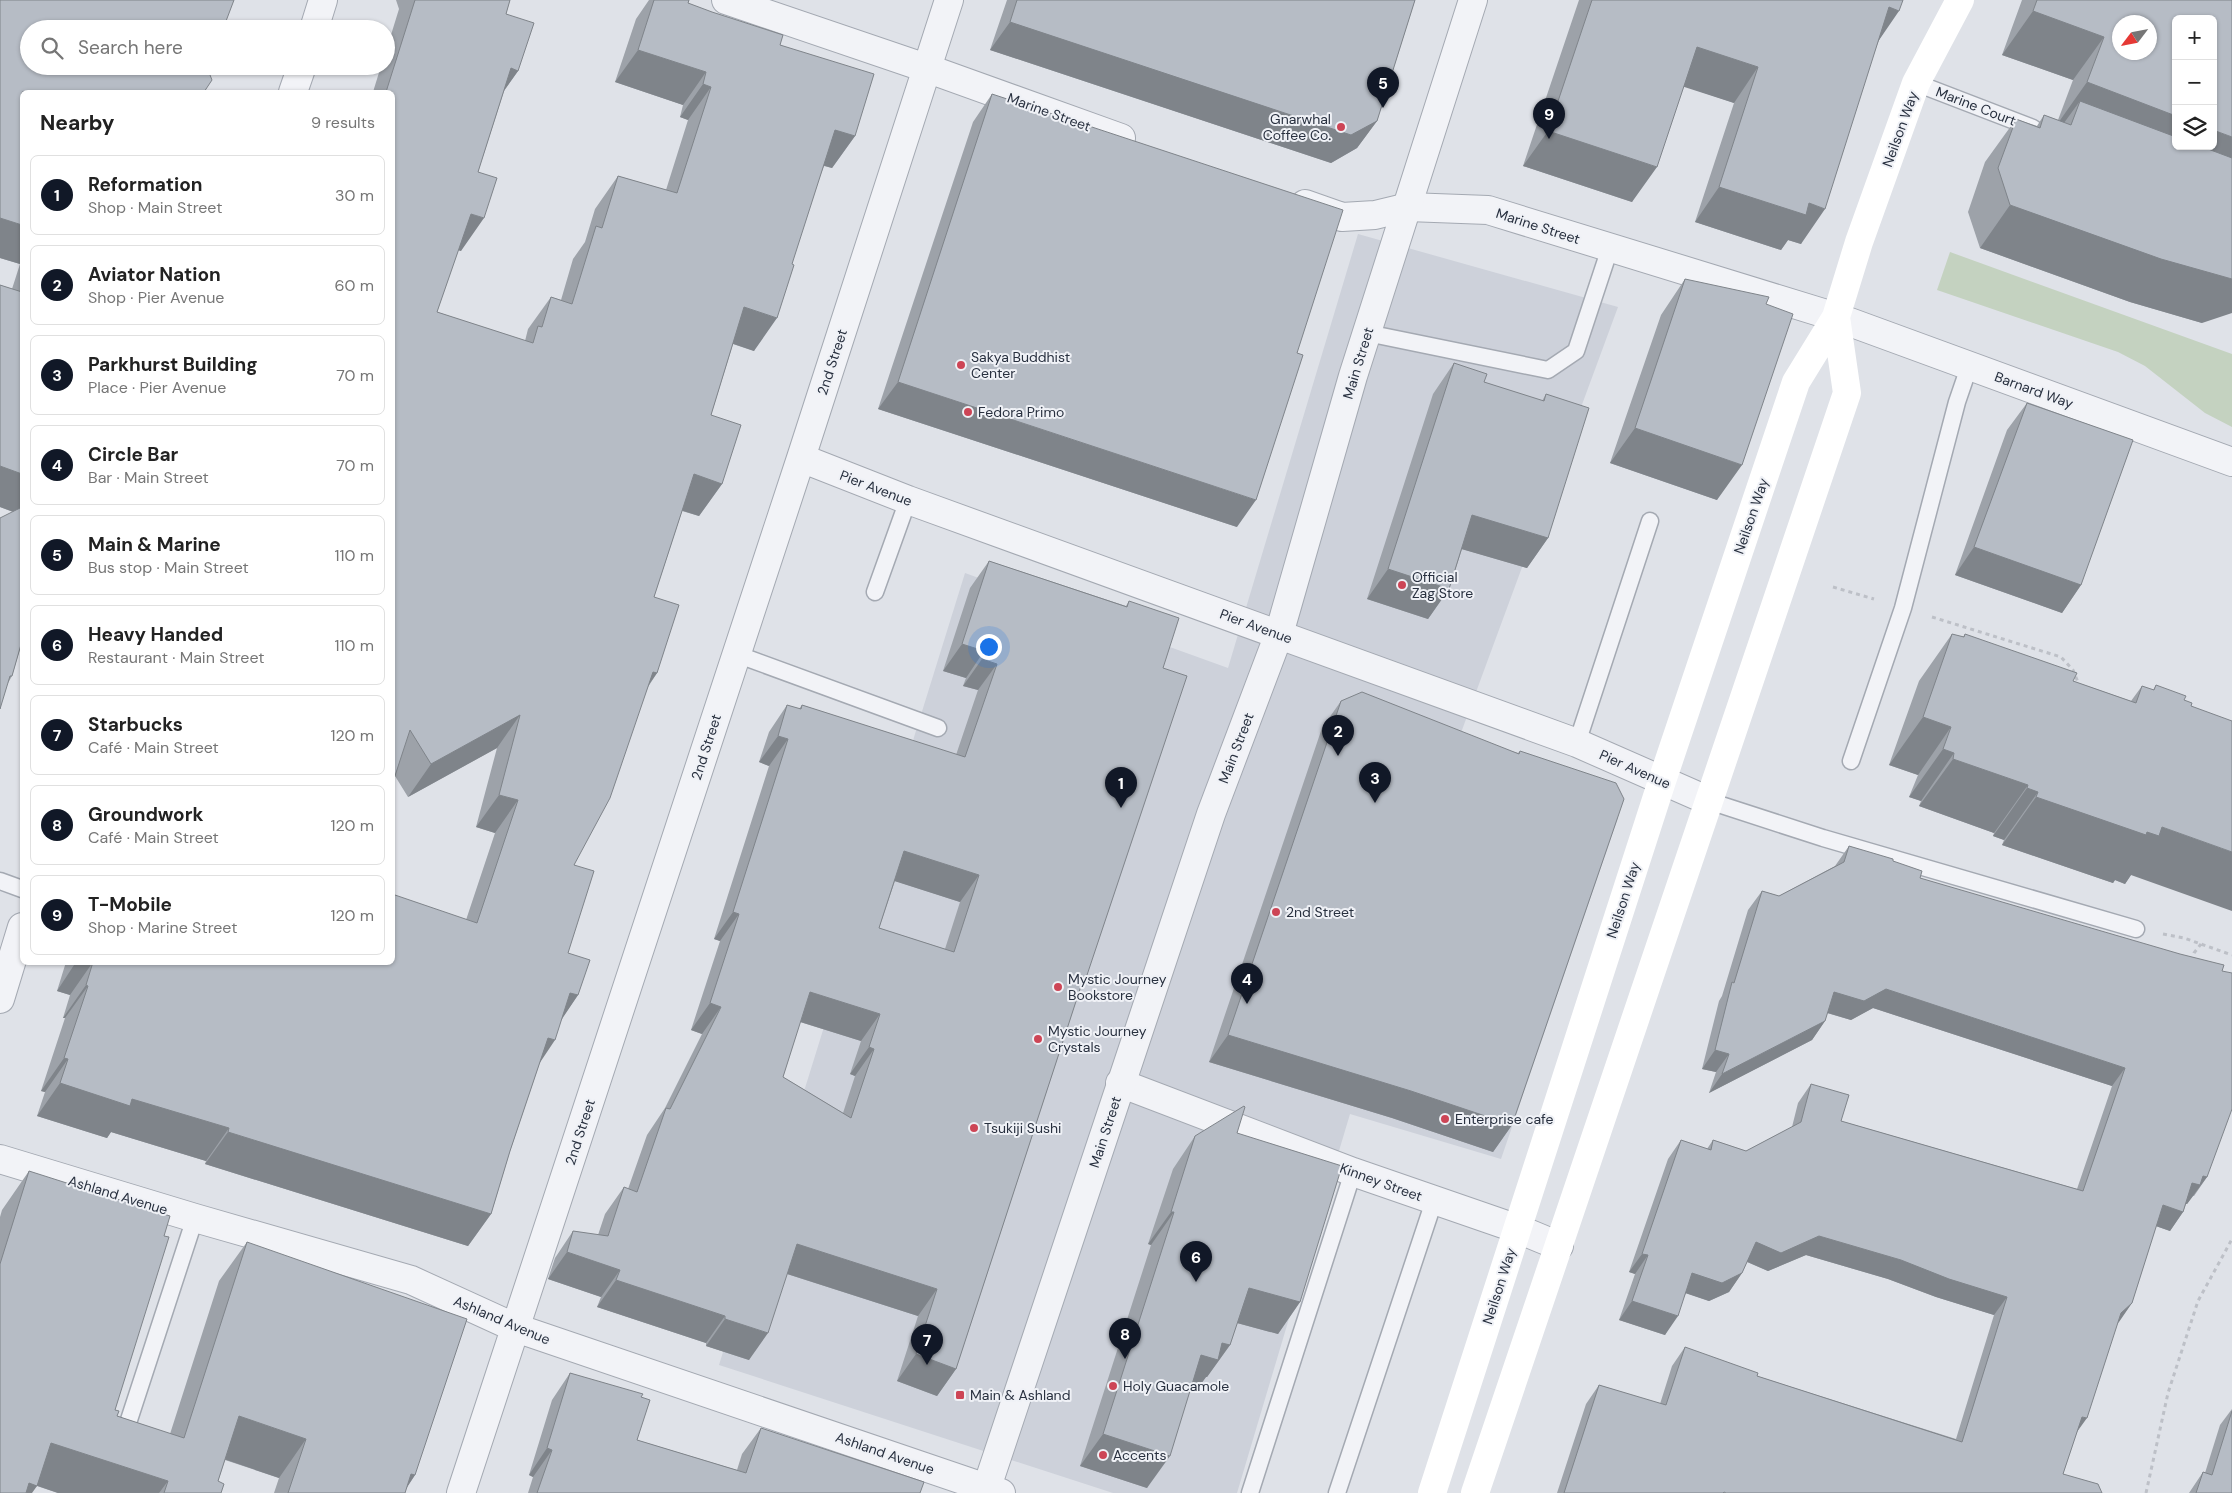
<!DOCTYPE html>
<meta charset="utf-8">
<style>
body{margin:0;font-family:"DM Sans",sans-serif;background:#f2f2f2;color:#222}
.controls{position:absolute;right:15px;top:15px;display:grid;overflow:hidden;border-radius:8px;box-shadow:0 1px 4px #0004}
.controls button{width:45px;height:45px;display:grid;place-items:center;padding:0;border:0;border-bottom:1px solid #e0e0e0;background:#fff;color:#222;font:25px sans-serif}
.compass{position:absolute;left:2112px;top:15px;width:45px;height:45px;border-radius:50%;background:#fff;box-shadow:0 1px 4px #0004;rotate:238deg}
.you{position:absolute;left:988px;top:646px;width:18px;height:18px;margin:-12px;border:4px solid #fff;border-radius:50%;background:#1a73e8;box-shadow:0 0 0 8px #1a73e833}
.badge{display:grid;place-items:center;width:32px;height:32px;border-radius:50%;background:#111827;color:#fff;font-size:16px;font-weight:700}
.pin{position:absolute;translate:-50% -41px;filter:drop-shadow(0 1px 2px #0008)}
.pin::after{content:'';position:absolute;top:26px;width:18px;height:15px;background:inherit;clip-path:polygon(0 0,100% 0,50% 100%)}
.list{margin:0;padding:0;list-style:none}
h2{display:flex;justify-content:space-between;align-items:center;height:65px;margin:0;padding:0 20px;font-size:21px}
h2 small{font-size:16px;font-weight:400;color:#767676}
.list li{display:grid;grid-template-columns:32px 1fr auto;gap:15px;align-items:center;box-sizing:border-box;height:80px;margin:0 10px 10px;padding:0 10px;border:1px solid #e0e0e0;border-radius:8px}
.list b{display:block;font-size:19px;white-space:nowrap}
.list p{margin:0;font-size:16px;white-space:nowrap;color:#767676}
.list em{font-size:16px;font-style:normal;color:#767676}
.icon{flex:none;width:28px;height:28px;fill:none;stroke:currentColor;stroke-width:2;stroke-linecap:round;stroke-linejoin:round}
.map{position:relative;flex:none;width:2232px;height:1493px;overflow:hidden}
.search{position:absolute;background:#fff;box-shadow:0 1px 4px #0004;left:20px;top:20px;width:375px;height:55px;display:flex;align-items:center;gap:12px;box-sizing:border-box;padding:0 18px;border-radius:28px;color:#767676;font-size:19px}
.panel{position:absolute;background:#fff;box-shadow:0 1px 4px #0004;left:20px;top:90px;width:375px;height:875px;border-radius:8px}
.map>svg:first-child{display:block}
.built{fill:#cdd1da}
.green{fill:#c4d2c0}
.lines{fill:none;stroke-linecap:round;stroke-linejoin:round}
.service-casing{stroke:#a4a9b2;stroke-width:19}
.minor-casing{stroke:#a4a9b2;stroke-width:30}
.tertiary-casing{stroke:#a4a9b2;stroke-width:30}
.path{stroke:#bdc0c7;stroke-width:3;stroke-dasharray:4 4;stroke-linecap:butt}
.service{stroke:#f2f3f7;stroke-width:16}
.minor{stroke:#f2f3f7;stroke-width:28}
.tertiary{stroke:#f2f3f7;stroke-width:28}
.secondary{stroke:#fff;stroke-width:28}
.wall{fill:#9da2a9;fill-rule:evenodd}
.shaded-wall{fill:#7f848a}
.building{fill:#b6bcc5;stroke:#7f848a;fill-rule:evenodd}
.poi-dot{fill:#cd4556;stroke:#eff1f6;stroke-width:2}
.labels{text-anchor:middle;stroke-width:4;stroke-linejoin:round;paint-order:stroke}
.street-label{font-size:14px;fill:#28303f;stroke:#eff1f6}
.poi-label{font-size:14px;fill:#28303f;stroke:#eff1f6;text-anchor:start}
</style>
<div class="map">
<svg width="2232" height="1493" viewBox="0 0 2232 1493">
<rect width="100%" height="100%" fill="#dfe2e8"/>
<path class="built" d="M1358,234L1618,307L1455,749L1610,802L1618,818L1501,1159L1350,1114L1237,1493H1113L719,1365L965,573L1228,668Z"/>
<path class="green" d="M1950,252L2232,354V427L2205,413L2145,366L2118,352L1937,290Z"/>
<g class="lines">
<g class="service-casing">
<path id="service" d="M1916,83L2033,128
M1367,333L1548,370L1576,351L1610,248
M875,592L908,500
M736,654L938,728
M1577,743L1650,521
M1851,761L1903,608L1957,402L1969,367
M1709,801L1823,838L2136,929
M0,881L22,889
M128,1423L195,1218
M1250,1493L1353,1172
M1337,1493L1434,1201"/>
</g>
<g class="minor-casing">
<path id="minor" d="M726,0L926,68L1121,138
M314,29L323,0
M293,92L302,66
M1305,204L1342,217L1375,215L1408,207L1488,210L1836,317
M801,458L908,500L1577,743L1709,801
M0,999L22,927
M1120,1083L1353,1172L1518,1229L1559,1246
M0,1159L195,1218L411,1280L516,1328L1001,1493
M461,1493L801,458L949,0"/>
</g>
<g class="tertiary-casing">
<path id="tertiary" d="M1836,317L2232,462
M985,1493L1211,814L1279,634L1353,376L1473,0"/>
</g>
<path class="path" d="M1833,587L1874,599
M1932,617L2061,657L2073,670L2080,687
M2163,934L2184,938L2232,955
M2192,961L2194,953L2201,944
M2146,1493L2168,1393L2198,1301L2232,1239"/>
<use href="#service" class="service"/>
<use href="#minor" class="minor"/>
<use href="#tertiary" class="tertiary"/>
<path class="secondary" d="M1432,1493L1662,781L1796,382L1836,317L1859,242L1916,83L1960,0
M1475,1493L1847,393L1836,317"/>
</g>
<path class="wall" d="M0,0L22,92V642L12,676L8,683L13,512L0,507V285L12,289L20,264L0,258Z
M396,0H510L506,14L518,71L504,91L478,172L461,251L458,250L437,312L525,341L528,329L551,297L561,300L573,259L585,242L595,209L618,176L666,190L688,120L680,117L683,105L615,82L636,19L649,0H689L688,3L780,45L855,136L832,168L824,166L754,351L733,344L711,415L722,484L699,516L682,511L654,597L657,673L648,687L574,865L568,953L578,995L562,1018L540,1062L510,1151L491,1214L468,1246L205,1164L206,1161L111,1132L107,1138L37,1116L45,1092L41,1091L65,1018H63L70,995L57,991L66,962H392L466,920L495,833L476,827L497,748L408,797L395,776L392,92H373L381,66H386V51L399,9Z
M1007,0H1415L1377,121L1357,148L1331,163L990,50Z
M1579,0H1903L1879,40L1801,244L1788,240L1781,250L1695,222L1734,103L1684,86L1632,202L1523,166Z
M2022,0H2232L2202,323L2130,302L1980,248L1968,212L1985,162L2016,119L2037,126L2044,115L2058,120L2073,80L2002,55Z
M992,94L1237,527L878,409L973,122Z
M1685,279L1766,304L1717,500L1610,463L1661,315Z
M1454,363L1484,382L1542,401L1546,394L1548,538L1527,568L1462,549L1449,589L1428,619L1367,599L1433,394Z
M2027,403L2081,585L2062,613L1955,575L2007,430Z
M989,561L1126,606L1129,601L1163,668L1084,984L1080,989L956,1369L937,1396L897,1381L918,1316L787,1274L749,1360L706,1346V1343L597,1307L601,1297L548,1279L555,1258L573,1231L598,1235L605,1214L624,1187L628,1189L647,1135L665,1108L702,1034L691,1030L720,941L714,939L769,766L759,762L769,732L787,705L799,709L802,705L956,755L978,690L963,686L966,678L943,671L970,588ZM895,881L960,902L945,949L879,928ZM800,1022L861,1041L850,1074L855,1076L843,1113L783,1077Z
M1952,634L1963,637L1965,634L2073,681L2131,701L2142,686L2153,690L2156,685L2184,700L2131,875L2125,884L2115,880L2113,883L2002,845L2004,840L1993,836L1994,833L1919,806L1921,801L1909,797L1918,775L1889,765L1919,681Z
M1341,701L1518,753L1520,751L1512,1125L1493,1152L1392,1118L1209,1062L1322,728Z
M1849,846L1893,861L1920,878L2222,971L2207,1177L2194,1196H2193L2187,1204H2186L2183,1212L2170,1231L2156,1226L2132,1303L2117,1323L2077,1431L2063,1474L2102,1493H1557L1586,1404L1599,1385L1660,1404L1672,1366L1685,1347L1757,1376L1956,1439L1994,1315L1936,1297L1888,1279L1806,1255L1768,1271L1747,1262L1742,1273L1729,1292L1709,1301L1686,1293L1665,1335L1619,1320L1635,1274L1629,1272L1668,1159L1681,1140L1707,1149L1713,1140L1746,1151L1792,1127L1798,1103L1811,1084L1841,1121L2077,1189L2112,1086L1873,1008L1851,1020L1827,1013L1825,1021L1812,1040L1709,1093L1716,1072L1702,1069L1719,1001L1722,996L1748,910L1762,891L1779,896L1835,866Z
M1237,1133L1300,1302L1278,1334L1237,1323L1230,1345L1207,1377H1206L1195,1392L1190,1391L1147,1488L1080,1466L1151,1245L1148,1244L1173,1169L1195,1136Z
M29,1171L164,1236L115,1410L117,1416L170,1434L219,1281L247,1242L415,1475L406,1489L405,1493H274L279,1478L225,1460L218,1481L221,1493H58L37,1486L0,1493V1217L2,1210Z
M570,1373L641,1397L637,1440L737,1470L742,1454L761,1428L920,1493H528L533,1477L529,1475L552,1400Z
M2232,1409V1493H2189L2203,1472L2205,1473L2220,1425Z"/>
<path class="shaded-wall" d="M1889,7L1899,11L1875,46Z
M2033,11L2104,37L2073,80L2002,55Z
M1010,22L1377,121L1357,148L1331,163L990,50Z
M1697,47L1758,67L1734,103L1672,83Z
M638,50L706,72L683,105L615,82Z
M511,68L518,71L495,103Z
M2087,82L2176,116V146H2213V130L2232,137V192L2071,125L2080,101L2061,127L2056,126Z
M703,84L711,87L688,120L680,117Z
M835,130L855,136L832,168L812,162Z
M1548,131L1657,167L1632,202L1523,166Z
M1719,187L1809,203L1825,209L1801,244L1788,240L1781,250L1695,222Z
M2010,205L2232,279V313L2202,323L2130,302L1980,248Z
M471,214L484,218L461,251L448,247Z
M0,218L22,225V260L20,264L0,258Z
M744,307L777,318L754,351L722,340Z
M898,382L1256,500L1237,527L878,409Z
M1635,428L1742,465L1717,500L1610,463Z
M0,466L22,474V515L0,507Z
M694,474L722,484L699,516L671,507Z
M1472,515L1548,538L1527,568L1451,546Z
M1974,547L2081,585L2062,613L1955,575Z
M1388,569L1449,589L1428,619L1367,599Z
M962,644L984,651L966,678L943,671Z
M982,659L997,664L978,690L963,686Z
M653,672L657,673L634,706Z
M520,715L497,748L408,797L431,764Z
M1923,717L1951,727L1918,775L1889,765Z
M778,736L788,739L769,766L759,762Z
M1943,749L1954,753L1921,801L1909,797Z
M1953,759L2028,785L1994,833L1919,806Z
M2027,788L2038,792L2004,840L1993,836Z
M499,795L518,800L495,833L476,827Z
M2036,797L2147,832L2162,827L2232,852V911L2131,875L2125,884L2115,880L2113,883L2002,845Z
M904,851L979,875L960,902L885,878Z
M733,912L739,914L720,941L714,939Z
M76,962H93L70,995L57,991Z
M86,985L88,986L65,1018H63Z
M1886,989L2125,1068L2112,1086L1873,1008L1851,1020L1821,1011L1834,992Z
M810,992L880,1014L861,1041L791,1019Z
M570,993L578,995L556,1028Z
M710,1003L721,1007L702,1034L691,1030Z
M1825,1021L1812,1040L1709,1093L1722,1074Z
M1228,1035L1411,1091L1512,1125L1493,1152L1392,1118L1209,1062Z
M548,1038L555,1040L533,1073Z
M869,1047L874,1049L855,1076L850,1074Z
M1715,1050L1729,1054L1716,1072L1702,1069Z
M64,1058L68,1059L45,1092L41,1091Z
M60,1083L132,1099L229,1128L206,1161L111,1132L107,1138L37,1116Z
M228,1132L491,1214L468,1246L205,1164Z
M2203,1176L2207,1177L2187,1204L2179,1202L2192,1183Z
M2163,1205L2183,1212L2170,1231L2150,1224Z
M1171,1212H1174L1151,1245L1148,1244Z
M1819,1236L1901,1260L2007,1297L1994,1315L1936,1297L1888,1279L1806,1255L1768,1271L1743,1260L1756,1242Z
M797,1244L937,1289L918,1316L778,1271Z
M567,1252L620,1270L601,1297L548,1279Z
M1642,1254L1648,1255L1635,1274L1629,1272Z
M1692,1273H1742L1729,1292L1709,1301L1679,1291Z
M616,1280L725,1316L706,1343L597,1307Z
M1249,1288L1300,1302L1278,1334L1226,1320Z
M1632,1301L1678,1316L1665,1335L1619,1320Z
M2132,1303L2119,1322L2108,1332L2121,1313Z
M725,1319L768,1333L749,1360L706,1346Z
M1222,1343L1230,1345L1207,1377H1206L1195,1392L1178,1387L1201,1355Z
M916,1354L956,1369L937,1396L897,1381Z
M239,1416L306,1439L279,1478L212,1455Z
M2082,1417L2087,1418L2074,1436Z
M1103,1434L1170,1456L1147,1488L1080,1466Z
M51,1443L168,1481L159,1493H58L29,1483L37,1486L32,1493H22Z
M547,1448L552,1450L533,1477L529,1475Z
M411,1474L415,1475L403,1493Z"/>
<path class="building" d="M0,0H234L223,29H29V66H210L208,70L212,80L204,92H22V225L0,218Z
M415,0H510L506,14L534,23L518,71L511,68L478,172L497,178L484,218L471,214L437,312L533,343L538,326L542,327L551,297L572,304L596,226L602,228L618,176L677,193L711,87L703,84L706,72L638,50L654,0H689L688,3L712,12L783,35L780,45L874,74L855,136L835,130L792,264L794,265L777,318L744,307L711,415L741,425L722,484L694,474L654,597L679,605L657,673L653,672L610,798L574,865L594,871L568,953L590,960L578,995L570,993L555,1040L548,1038L510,1151L491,1214L228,1132L229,1128L132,1099L130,1106L60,1083L68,1059L64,1058L88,986L86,985L93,962H392V894L477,923L518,800L499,795L520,715L431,764L410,730L392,785V92H386Z
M1017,0H1415L1377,121L1351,135L1010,22Z
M1592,0H1903L1899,11L1889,7L1825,209L1809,203L1806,215L1719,187L1758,67L1697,47L1657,167L1548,131Z
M2037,0H2232V137L2213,130V19H2176V116L2087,82L2104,37L2033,11ZM2120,22H2150V52H2120Z
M992,94L1343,210L1297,353L1303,355L1256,500L898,382Z
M2080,101L2176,137V146H2200L2232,158V279L2161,259L2010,205L1998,168L2016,119L2040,128L2044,115L2071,125Z
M1685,279L1769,297L1766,304L1793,314L1742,465L1635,428Z
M0,285L22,292V474L0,466Z
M1454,363L1487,374L1484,382L1544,401L1546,394L1589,408L1548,538L1472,515L1449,589L1388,569Z
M2027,403L2133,440L2081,585L1974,547Z
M22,507V641L12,676H10L0,709V518Z
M989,561L1127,607L1129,601L1179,618L1163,668L1187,676L1084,984L1082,983L956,1369L916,1354L937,1289L797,1244L768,1333L725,1319V1316L616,1280L620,1270L567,1252L573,1231L608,1236L624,1187L637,1192L666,1108L670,1109L721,1007L710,1003L739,914L733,912L788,739L778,736L787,705L801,709L802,705L965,757L997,664L982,659L984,651L962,644ZM904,851L979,875L954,952L879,928ZM810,992L880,1014L869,1047L874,1049L851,1118L783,1077Z
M1952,634L1964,637L1965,634L2077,673L2073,681L2136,703L2142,686L2154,690L2156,685L2186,696L2184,700L2192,703L2191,706L2232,721V852L2162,827L2159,836L2147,832L2146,835L2036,797L2038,792L2027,788L2028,785L1953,759L1954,753L1943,749L1951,727L1923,717Z
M1362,692L1519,754L1520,751L1616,783L1624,799L1512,1125L1411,1091L1228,1035L1341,701Z
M1849,846L1893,859V861L1922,871L1920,878L2180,954L2224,965L2222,971L2232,973V1109L2207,1177L2203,1176L2200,1185L2192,1183L2183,1212L2163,1205L2132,1303L2121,1313L2087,1418L2082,1417L2063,1474L2098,1484L2102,1493H1726L1724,1492L1723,1493H1564L1599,1385L1666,1405L1685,1347L1758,1373L1757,1376L1962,1442L2007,1297L1949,1279L1901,1260L1819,1236L1781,1253L1756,1242L1742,1273L1722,1283L1692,1273L1678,1316L1632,1301L1648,1255L1642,1254L1681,1140L1711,1150L1713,1140L1746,1151L1801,1122L1811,1084L1849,1095L1841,1121L2083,1191L2125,1068L1886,989L1864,1001L1834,992L1825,1021L1722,1074L1729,1054L1715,1050L1732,982L1734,983L1762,891L1779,896L1844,862Z
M1244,1106L1245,1107L1237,1133L1342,1166L1300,1302L1249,1288L1230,1345L1222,1343L1218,1360L1201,1355L1170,1456L1103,1434L1174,1212H1171L1195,1136Z
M29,1171L170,1216L164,1236L169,1237L115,1410L119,1411L117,1416L184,1438L247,1242L467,1319L415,1475L411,1474L405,1493H288L306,1439L239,1416L218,1481L224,1484L221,1493H164L168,1481L51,1443L37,1486L29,1483L26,1493H0V1264Z
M570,1373L643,1394L641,1397L650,1400L637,1440L746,1473L761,1428L924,1482L920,1493H537L552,1450L547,1448Z
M2232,1411V1493H2196L2203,1472L2212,1475Z"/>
<g class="poi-dot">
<circle cx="1341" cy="127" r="5"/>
<circle cx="961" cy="365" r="5"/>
<circle cx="968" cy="412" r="5"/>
<circle cx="1402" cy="585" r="5"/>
<circle cx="1276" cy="912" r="5"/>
<circle cx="1058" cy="987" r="5"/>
<circle cx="1038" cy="1039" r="5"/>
<circle cx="1445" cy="1119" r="5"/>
<circle cx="974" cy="1128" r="5"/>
<circle cx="1113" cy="1386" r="5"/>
<rect x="955" y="1390" width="10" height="10" rx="2.5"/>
<circle cx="1103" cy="1455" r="5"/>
</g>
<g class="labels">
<g class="street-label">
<text transform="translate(1976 106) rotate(21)" y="5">Marine Court</text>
<text transform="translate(1049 112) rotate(20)" y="5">Marine Street</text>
<text transform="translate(1900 129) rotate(-70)" y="5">Neilson Way</text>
<text transform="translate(1538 226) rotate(18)" y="5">Marine Street</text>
<text transform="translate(832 362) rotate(-72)" y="5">2nd Street</text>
<text transform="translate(1358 363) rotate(-73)" y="5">Main Street</text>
<text transform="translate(2034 390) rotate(20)" y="5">Barnard Way</text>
<text transform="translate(876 488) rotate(21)" y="5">Pier Avenue</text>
<text transform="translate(1751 516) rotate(-71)" y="5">Neilson Way</text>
<text transform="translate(1256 626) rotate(20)" y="5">Pier Avenue</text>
<text transform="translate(706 747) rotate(-72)" y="5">2nd Street</text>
<text transform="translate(1236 748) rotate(-69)" y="5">Main Street</text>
<text transform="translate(1635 769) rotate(24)" y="5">Pier Avenue</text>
<text transform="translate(1623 900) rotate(-72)" y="5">Neilson Way</text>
<text transform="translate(580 1132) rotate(-72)" y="5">2nd Street</text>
<text transform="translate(1105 1132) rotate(-72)" y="5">Main Street</text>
<text transform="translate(1381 1182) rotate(20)" y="5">Kinney Street</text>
<text transform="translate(118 1195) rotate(17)" y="5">Ashland Avenue</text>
<text transform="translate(1499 1286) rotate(-72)" y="5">Neilson Way</text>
<text transform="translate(502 1320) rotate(23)" y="5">Ashland Avenue</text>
<text transform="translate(885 1453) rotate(19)" y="5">Ashland Avenue</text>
</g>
<g class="poi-label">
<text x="1331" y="124" text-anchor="end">Gnarwhal<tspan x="1331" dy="16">Coffee Co.</tspan></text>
<text x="971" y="362">Sakya Buddhist<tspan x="971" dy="16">Center</tspan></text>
<text x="978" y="417">Fedora Primo</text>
<text x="1412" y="582">Official<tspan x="1412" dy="16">Zag Store</tspan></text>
<text x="1286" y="917">2nd Street</text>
<text x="1068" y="984">Mystic Journey<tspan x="1068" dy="16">Bookstore</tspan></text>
<text x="1048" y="1036">Mystic Journey<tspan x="1048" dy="16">Crystals</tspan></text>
<text x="1455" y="1124">Enterprise cafe</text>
<text x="984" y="1133">Tsukiji Sushi</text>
<text x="1123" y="1391">Holy Guacamole</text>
<text x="970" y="1400">Main &amp; Ashland</text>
<text x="1113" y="1460">Accents</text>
</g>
</g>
</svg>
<div class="controls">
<button>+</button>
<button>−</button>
<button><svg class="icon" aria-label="layers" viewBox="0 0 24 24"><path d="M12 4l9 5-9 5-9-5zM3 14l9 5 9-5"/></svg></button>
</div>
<svg class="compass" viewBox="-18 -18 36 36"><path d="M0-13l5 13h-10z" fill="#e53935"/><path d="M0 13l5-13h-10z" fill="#767676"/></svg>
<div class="you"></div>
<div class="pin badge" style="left:1121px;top:808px">1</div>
<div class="pin badge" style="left:1338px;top:756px">2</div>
<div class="pin badge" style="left:1375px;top:803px">3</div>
<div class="pin badge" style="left:1247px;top:1004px">4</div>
<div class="pin badge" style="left:1383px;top:108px">5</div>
<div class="pin badge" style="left:1196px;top:1282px">6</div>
<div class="pin badge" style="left:927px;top:1365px">7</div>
<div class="pin badge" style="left:1125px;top:1359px">8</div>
<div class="pin badge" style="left:1549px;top:139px">9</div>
<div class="search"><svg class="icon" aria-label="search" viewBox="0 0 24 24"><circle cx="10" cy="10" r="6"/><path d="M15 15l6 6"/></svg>Search here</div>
<section class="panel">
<h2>Nearby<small>9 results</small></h2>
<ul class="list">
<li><span class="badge">1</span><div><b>Reformation</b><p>Shop · Main Street</p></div><em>30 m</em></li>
<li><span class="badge">2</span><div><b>Aviator Nation</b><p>Shop · Pier Avenue</p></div><em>60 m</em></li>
<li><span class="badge">3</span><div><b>Parkhurst Building</b><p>Place · Pier Avenue</p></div><em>70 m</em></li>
<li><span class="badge">4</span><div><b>Circle Bar</b><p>Bar · Main Street</p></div><em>70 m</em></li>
<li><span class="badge">5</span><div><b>Main &amp; Marine</b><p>Bus stop · Main Street</p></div><em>110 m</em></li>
<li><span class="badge">6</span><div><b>Heavy Handed</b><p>Restaurant · Main Street</p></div><em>110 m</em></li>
<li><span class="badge">7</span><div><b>Starbucks</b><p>Café · Main Street</p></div><em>120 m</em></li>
<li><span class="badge">8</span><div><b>Groundwork</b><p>Café · Main Street</p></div><em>120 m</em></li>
<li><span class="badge">9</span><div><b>T-Mobile</b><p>Shop · Marine Street</p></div><em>120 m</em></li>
</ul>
</section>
</div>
